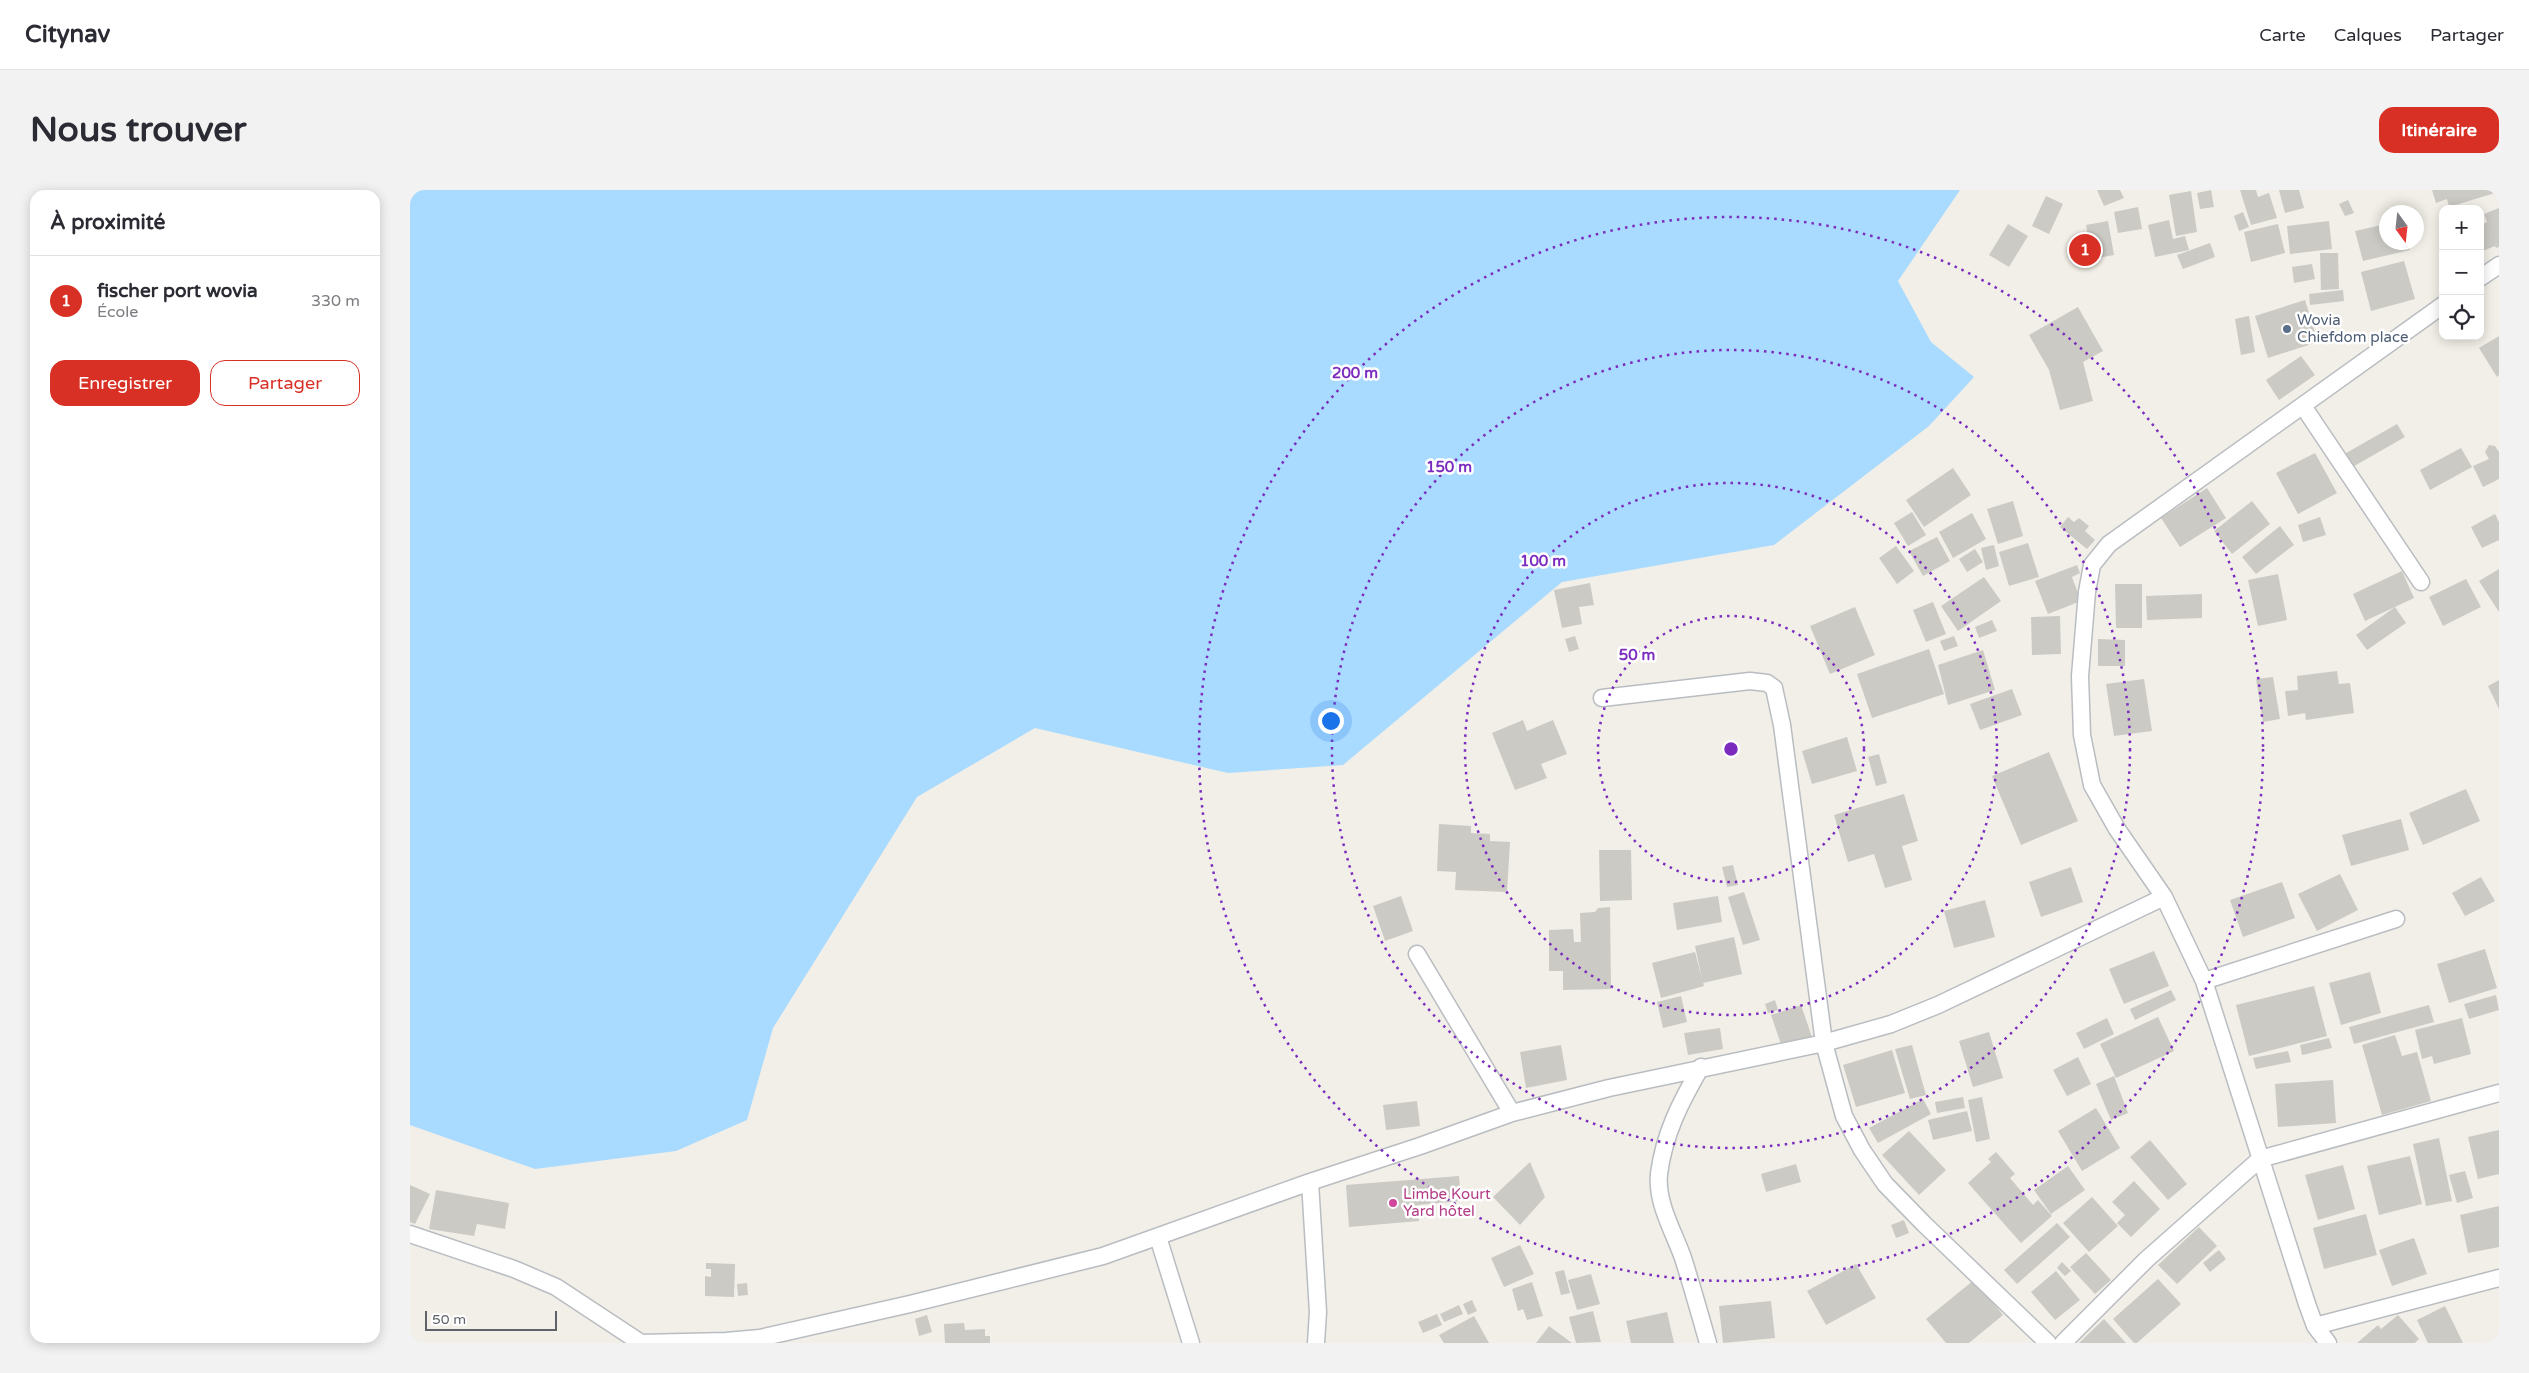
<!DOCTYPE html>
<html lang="fr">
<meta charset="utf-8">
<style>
body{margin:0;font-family:"Varela Round",sans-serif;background:#f2f2f3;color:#2b2b33}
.controls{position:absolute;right:15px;top:15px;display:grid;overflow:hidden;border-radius:10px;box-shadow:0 2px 12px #0003}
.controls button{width:45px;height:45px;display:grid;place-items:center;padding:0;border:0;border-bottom:1px solid #e1e1e2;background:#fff;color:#2b2b33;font:25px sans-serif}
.compass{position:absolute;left:1969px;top:15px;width:45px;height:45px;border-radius:50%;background:#fff;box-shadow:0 2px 12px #0003;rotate:165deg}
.scale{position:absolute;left:15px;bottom:12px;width:132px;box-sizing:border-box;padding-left:5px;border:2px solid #5e6368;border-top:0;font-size:14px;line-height:18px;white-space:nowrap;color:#5e6368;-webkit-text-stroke:4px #fff;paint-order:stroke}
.you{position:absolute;left:920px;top:530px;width:18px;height:18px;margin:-12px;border:4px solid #fff;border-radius:50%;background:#1a73e8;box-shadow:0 0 0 8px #1a73e833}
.badge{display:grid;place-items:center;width:32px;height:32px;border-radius:50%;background:#d93025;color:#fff;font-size:16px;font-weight:700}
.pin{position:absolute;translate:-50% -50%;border:2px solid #fff;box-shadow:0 1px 5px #0006}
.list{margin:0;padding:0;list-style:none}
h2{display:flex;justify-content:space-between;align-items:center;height:65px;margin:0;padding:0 20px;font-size:21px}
h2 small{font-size:16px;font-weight:400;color:#7c7c81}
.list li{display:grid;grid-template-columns:32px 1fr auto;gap:15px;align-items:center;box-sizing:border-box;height:90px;padding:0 20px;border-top:1px solid #e1e1e2}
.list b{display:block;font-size:19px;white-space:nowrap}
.list p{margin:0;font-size:16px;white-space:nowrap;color:#7c7c81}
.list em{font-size:16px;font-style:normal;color:#7c7c81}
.actions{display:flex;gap:10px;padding:15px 20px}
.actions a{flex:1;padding:11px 0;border:1px solid #d93025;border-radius:15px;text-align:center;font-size:18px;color:#d93025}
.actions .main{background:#d93025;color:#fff}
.icon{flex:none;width:28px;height:28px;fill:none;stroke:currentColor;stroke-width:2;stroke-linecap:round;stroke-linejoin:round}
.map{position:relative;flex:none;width:2089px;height:1153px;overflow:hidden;border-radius:15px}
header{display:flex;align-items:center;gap:30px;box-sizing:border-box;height:70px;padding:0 25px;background:#fff;border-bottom:1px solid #e1e1e2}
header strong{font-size:24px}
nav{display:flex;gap:28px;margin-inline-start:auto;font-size:18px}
.intro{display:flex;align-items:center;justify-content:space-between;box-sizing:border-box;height:120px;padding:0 30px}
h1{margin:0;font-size:35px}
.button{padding:12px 22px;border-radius:15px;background:#d93025;color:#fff;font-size:18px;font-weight:700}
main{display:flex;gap:30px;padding:0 30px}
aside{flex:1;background:#fff;border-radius:15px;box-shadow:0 2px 12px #0003}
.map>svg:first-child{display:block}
.water{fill:#a9daff}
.building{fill:#cccac4}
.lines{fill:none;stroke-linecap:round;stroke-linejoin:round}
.street-casing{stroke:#b9bdc1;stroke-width:19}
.street{stroke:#fff;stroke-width:16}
.ring{fill:none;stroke:#7b2cbf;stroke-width:2.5;stroke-dasharray:2.5 5}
.service-dot{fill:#5c6f8a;stroke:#fff;stroke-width:2}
.hotel-dot{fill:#d1479c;stroke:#fff;stroke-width:2}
.labels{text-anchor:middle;stroke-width:5;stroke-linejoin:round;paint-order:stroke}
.service-label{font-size:15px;fill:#4e5e75;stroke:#fff;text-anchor:start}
.hotel-label{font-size:15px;fill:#b23c85;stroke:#fff;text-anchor:start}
.centre{fill:#7b2cbf;stroke:#fff;stroke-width:2.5}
.ring-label{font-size:15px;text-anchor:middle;font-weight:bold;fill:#7b2cbf;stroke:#fff;stroke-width:5;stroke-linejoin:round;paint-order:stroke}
</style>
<header>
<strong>Citynav</strong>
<nav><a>Carte</a><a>Calques</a><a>Partager</a></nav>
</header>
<div class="intro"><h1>Nous trouver</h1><a class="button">Itinéraire</a></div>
<main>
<aside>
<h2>À proximité<small></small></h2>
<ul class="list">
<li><span class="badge">1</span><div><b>fischer port wovia</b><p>École</p></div><em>330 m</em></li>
</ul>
<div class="actions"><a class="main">Enregistrer</a><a>Partager</a></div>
</aside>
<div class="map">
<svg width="2089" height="1153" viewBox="0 0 2089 1153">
<rect width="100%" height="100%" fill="#f1efe7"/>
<path class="water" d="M0,0H1550L1488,91L1521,152L1564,187L1519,236L1364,355L1152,392L933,575L818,583L625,538L507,607L363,838L337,930L266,961L125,979L0,935Z"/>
<path class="building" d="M1687,0H1710L1714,8L1694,16Z
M1801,0L1804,17L1790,19L1787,3Z
M1830,0H1846L1848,7L1859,3L1867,28L1841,35Z
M1869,0H1889L1894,18L1875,23Z
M2022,0H2084L2085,3L2039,17L2037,9L2026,13Z
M1781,1L1787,42L1766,46L1759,5Z
M1636,6L1653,14L1639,44L1622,36Z
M1938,10L1944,23L1935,26L1929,14Z
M1728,17L1732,39L1708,43L1704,22Z
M2089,18V57L2086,58L2085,56L2070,62V35L2077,32L2074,24Z
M1833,22L1839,37L1829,41L1824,26Z
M1759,30L1763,49L1775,46L1779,60L1745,67L1738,35Z
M1698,31L1704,65L1682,69L1676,35Z
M1919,31L1922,59L1880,64L1877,36Z
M1598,34L1618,46L1599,77L1579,65Z
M1868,34L1875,63L1841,72L1834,42Z
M1976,34V52H1998L2000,60L1953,71L1945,41Z
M1800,53L1805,67L1773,79L1767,65Z
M1910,63H1928L1929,99L1911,100Z
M1994,71L2005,109L1961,121L1951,82Z
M1902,74L1905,89L1884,93L1882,77Z
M1933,100L1934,111L1900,115L1899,104Z
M1895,110L1908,152L1858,168L1845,126Z
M1668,117L1693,161L1673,172L1683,211L1650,220L1639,180L1619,145Z
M1839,126L1845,162L1831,165L1825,129Z
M2089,146V185L2087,187L2069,158Z
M1891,166L1905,185L1869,210L1856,190Z
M1987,234L1995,247L1939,279L1931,266Z
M2079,255L2085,256L2089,262V289L2073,297L2063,276L2079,269L2075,262Z
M2051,258L2062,277L2020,300L2010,280Z
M1905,263L1927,303L1888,324L1866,283Z
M1543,278L1561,305L1514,337L1496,310Z
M1797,298L1816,328L1770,357L1751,328Z
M1603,311L1613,346L1588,354L1577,319Z
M1842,311L1860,334L1822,364L1804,341Z
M1502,322L1516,345L1498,356L1484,333Z
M1562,323L1576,349L1543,368L1529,342Z
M2085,324L2089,332V350L2072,358L2061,337Z
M1658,327L1664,332L1669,328L1679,336L1675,341L1685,350L1677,359L1650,337Z
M1910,327L1916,345L1893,352L1888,335Z
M1870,336L1884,355L1846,384L1832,367Z
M1527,347L1540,371L1513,386L1499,361Z
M1618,353L1629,387L1599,396L1589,362Z
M1584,355L1589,376L1576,380L1571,358Z
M1486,356L1504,381L1487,394L1469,368Z
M1565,359L1573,372L1557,382L1549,369Z
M1667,375L1670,383L1662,387L1671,411L1638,424L1625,391Z
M2089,379V422L2069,391Z
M1992,381L2004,408L1955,431L1943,404Z
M1868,384L1877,430L1848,436L1838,390Z
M1574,387L1591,411L1548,441L1531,416Z
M2056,389L2071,417L2033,436L2019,407Z
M1180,393L1184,415L1169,417L1172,434L1152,438L1144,400Z
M1705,394H1732V438H1706Z
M1792,404V428L1737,430L1736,406Z
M1523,412L1536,444L1516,452L1503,420Z
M1445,417L1465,465L1420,484L1400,436Z
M1985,417L1996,433L1957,460L1946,445Z
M1650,426L1651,464L1622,465L1621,427Z
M1582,430L1587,441L1569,448L1565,437Z
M1165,446L1169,459L1159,462L1155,449Z
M1544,446L1548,456L1534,461L1530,451Z
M1688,449L1715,450V476H1688Z
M1519,459L1534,504L1462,528L1447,484Z
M1573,460L1585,500L1538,515L1528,475Z
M1927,481L1929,494L1940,493L1944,523L1896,530L1895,523L1878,526L1875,501L1888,500L1887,486Z
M1863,487L1870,529L1853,532L1846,489Z
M1734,489L1742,541L1704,546L1696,494Z
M2089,490V519L2078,496Z
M1602,499L1612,525L1570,540L1560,514Z
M1113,530L1117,541L1143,530L1157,564L1131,574L1137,588L1105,600L1082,543Z
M1437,547L1447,581L1402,594L1392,561Z
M1639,562L1668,631L1611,655L1582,586Z
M1469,564L1477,593L1466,596L1458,567Z
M2056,599L2070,631L2013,655L1999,623Z
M1494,604L1508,651L1492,656L1502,690L1475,698L1464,664L1438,672L1424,625Z
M1991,629L1999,660L1941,676L1932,645Z
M1029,634L1061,636V643L1080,644V651L1100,652L1097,702L1045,700L1046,682L1027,681Z
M1189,660H1221L1222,710L1190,711Z
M1323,675L1328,695L1317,697L1312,677Z
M1661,677L1673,712L1631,727L1619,692Z
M1930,684L1948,720L1907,741L1888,704Z
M2071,687L2085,711L2055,726L2042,703Z
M1872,692L1885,728L1833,747L1820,710Z
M1334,702L1350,750L1333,755L1318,707Z
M991,706L1003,741L975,751L963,716Z
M1308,706L1312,732L1267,740L1263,713Z
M1575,710L1585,747L1544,758L1534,721Z
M1200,717L1201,799L1153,800V781H1139V740L1163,739L1164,752H1171L1170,723L1185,722L1188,718Z
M1324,747L1332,784L1293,793L1285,756Z
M2075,759L2087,798L2039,813L2027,774Z
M1744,761L1759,796L1714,814L1699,779Z
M1285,762L1294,796L1251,808L1242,773Z
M1960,782L1971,823L1931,835L1919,793Z
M1904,796L1917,846L1839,866L1826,815Z
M1761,800L1766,810L1725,830L1720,819Z
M2086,805L2089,820L2059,829L2054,814Z
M1271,806L1277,832L1253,838L1247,812Z
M1365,810L1368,820L1358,823L1355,814Z
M1391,815L1402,847L1372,857L1361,825Z
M2019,815L2024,832L1944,854L1939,837Z
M1748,827L1764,861L1706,888L1690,854Z
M1697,828L1704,844L1674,859L1666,843Z
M2052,828L2061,864L2024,874L2022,866L2012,869L2005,840Z
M1310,838L1313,859L1278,865L1274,843Z
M1579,842L1593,888L1563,897L1549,851Z
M1985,845L1992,866L2007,862L2021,911L1972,925L1952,855Z
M1919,848L1922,858L1892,865L1890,855Z
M1151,855L1157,890L1116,898L1110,862Z
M1502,855L1516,905L1500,909L1485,859Z
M1482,860L1495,903L1446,917L1433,875Z
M1878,861L1881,872L1846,879L1843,868Z
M1668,867L1681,894L1657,906L1643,880Z
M1704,886L1718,923L1701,930L1686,894Z
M1923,890L1926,933L1868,937L1865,894Z
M1553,907L1555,918L1527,923L1525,912Z
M1572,907L1580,949L1566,952L1558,910Z
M1513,909L1521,924L1468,953L1459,938Z
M1007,911L1010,936L976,940L973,915Z
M1686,918L1710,958L1672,981L1648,941Z
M1557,921L1562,941L1523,950L1518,930Z
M2089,940V984L2068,989L2058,947Z
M1499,941L1536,980L1509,1005L1472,965Z
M2029,948L2042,1011L2016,1016L2003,954Z
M1740,950L1777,994L1758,1010L1720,967Z
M1586,962L1605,984L1600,988L1623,1015L1628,1010L1642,1026L1611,1053L1558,993L1581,972L1578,969Z
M2000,966L2012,1014L1969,1025L1957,976Z
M1120,972L1135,1007L1110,1035L1083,1007Z
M1386,974L1391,992L1356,1002L1351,984Z
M1933,975L1945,1019L1908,1030L1895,985Z
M1658,976L1675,1000L1641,1024L1624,1000Z
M2055,981L2063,1008L2047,1013L2039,985Z
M1049,986L1051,1011L1008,1015L1009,1031L939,1037L936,995Z
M1724,991L1750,1019L1721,1047L1707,1033L1715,1025L1702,1012Z
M0,995L20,1004L5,1034L0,1032Z
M26,1000L99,1013L95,1039L67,1034L64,1046L19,1039Z
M1682,1007L1708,1036L1679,1062L1653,1033Z
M2089,1016V1057L2058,1063L2050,1025Z
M1956,1024L1967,1065L1914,1079L1903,1038Z
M1494,1030L1499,1043L1486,1048L1481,1035Z
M1647,1033L1660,1047L1607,1094L1594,1080Z
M1789,1037L1807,1056L1767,1094L1748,1075Z
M2004,1048L2017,1084L1982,1096L1969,1060Z
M1110,1055L1124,1084L1094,1097L1081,1068Z
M1809,1060L1816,1069L1800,1082L1793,1073Z
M1676,1063L1701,1090L1685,1104L1660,1077Z
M1652,1072L1661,1081L1655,1086L1647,1078Z
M296,1073L325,1074L324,1107L295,1106V1086L301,1087V1079H296Z
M1446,1074L1466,1108L1416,1135L1397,1101Z
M1154,1080L1160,1103L1151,1105L1145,1082Z
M1646,1081L1670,1110L1645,1130L1621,1102Z
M1181,1084L1190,1114L1167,1120L1158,1090Z
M1748,1089L1771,1114L1727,1153H1724L1703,1129Z
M1564,1090L1593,1125L1559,1153H1536L1516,1129Z
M1122,1092L1133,1126L1117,1130L1113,1119L1108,1121L1102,1099Z
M337,1093L338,1105L328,1106L327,1094Z
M1062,1110L1067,1121L1058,1125L1053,1114Z
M1361,1111L1365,1148L1313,1153L1309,1116Z
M1049,1115L1053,1124L1034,1132L1030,1124Z
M2035,1116L2053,1153H2018L2007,1130Z
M1183,1121L1191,1152L1166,1153L1159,1127Z
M1257,1122L1264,1153H1221L1216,1131Z
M1027,1124L1032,1135L1013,1143L1008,1132Z
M517,1125L522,1142L509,1146L505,1129Z
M1988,1125L2009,1149L2005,1153H1947L1968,1135L1971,1139Z
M1064,1126L1079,1153H1034L1029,1145Z
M1694,1129L1716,1153H1669Z
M554,1133L555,1140L575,1139V1146H580V1153H535L534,1134Z
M1139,1136L1162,1153H1126Z"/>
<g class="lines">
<g class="street-casing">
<path id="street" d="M2070,88L2089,75
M1893,216L2011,392
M1192,508L1340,491L1357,493L1364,498L1372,535L1414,853L1434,926L1452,960L1475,994L1514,1034L1638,1153
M1007,764L1102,923
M1794,791L1986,729
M1291,877C1271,911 1254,944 1249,984C1246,1013 1264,1042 1273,1068C1282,1096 1290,1125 1298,1153
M900,992L908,1122L906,1153
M0,1044L104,1079L146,1097L231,1153L316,1151L350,1148L500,1114L693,1066L900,992L1010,956L1102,923L1199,898L1414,853L1481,834L1528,815L1754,707
M748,1047L781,1153
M1905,1136L2089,1088
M1653,1153L1737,1069L1850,969L2089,903
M1918,1153L1905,1136L1897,1114L1794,791L1754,707L1707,639L1682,595L1672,545L1670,486L1677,402L1682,375L1699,354L2033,115"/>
</g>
<use href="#street" class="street"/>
</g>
<g class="ring">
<circle cx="1321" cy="559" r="133"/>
<circle cx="1321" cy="559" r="266"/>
<circle cx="1321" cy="559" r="399"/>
<circle cx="1321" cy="559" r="532"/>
</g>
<circle class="service-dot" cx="1877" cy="139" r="5"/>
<circle class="hotel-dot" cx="983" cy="1013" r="5"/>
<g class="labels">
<g class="service-label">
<text x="1887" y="135">Wovia<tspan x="1887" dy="17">Chiefdom place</tspan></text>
</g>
<g class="hotel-label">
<text x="993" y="1009">Limbe Kourt<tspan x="993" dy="17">Yard hôtel</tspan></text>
</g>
</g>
<circle cx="1321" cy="559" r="8" class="centre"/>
<g class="ring-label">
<text x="945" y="188">200 m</text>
<text x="1039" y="282">150 m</text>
<text x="1133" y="376">100 m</text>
<text x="1227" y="470">50 m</text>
</g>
</svg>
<div class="controls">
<button>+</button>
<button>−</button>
<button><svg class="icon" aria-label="locate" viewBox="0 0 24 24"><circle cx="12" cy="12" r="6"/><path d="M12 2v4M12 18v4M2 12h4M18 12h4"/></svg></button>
</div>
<svg class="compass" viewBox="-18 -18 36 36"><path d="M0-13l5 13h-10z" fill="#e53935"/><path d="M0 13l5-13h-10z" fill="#7c7c81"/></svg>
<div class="scale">50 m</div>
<div class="you"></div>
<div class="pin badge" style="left:1675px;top:60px">1</div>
</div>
</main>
